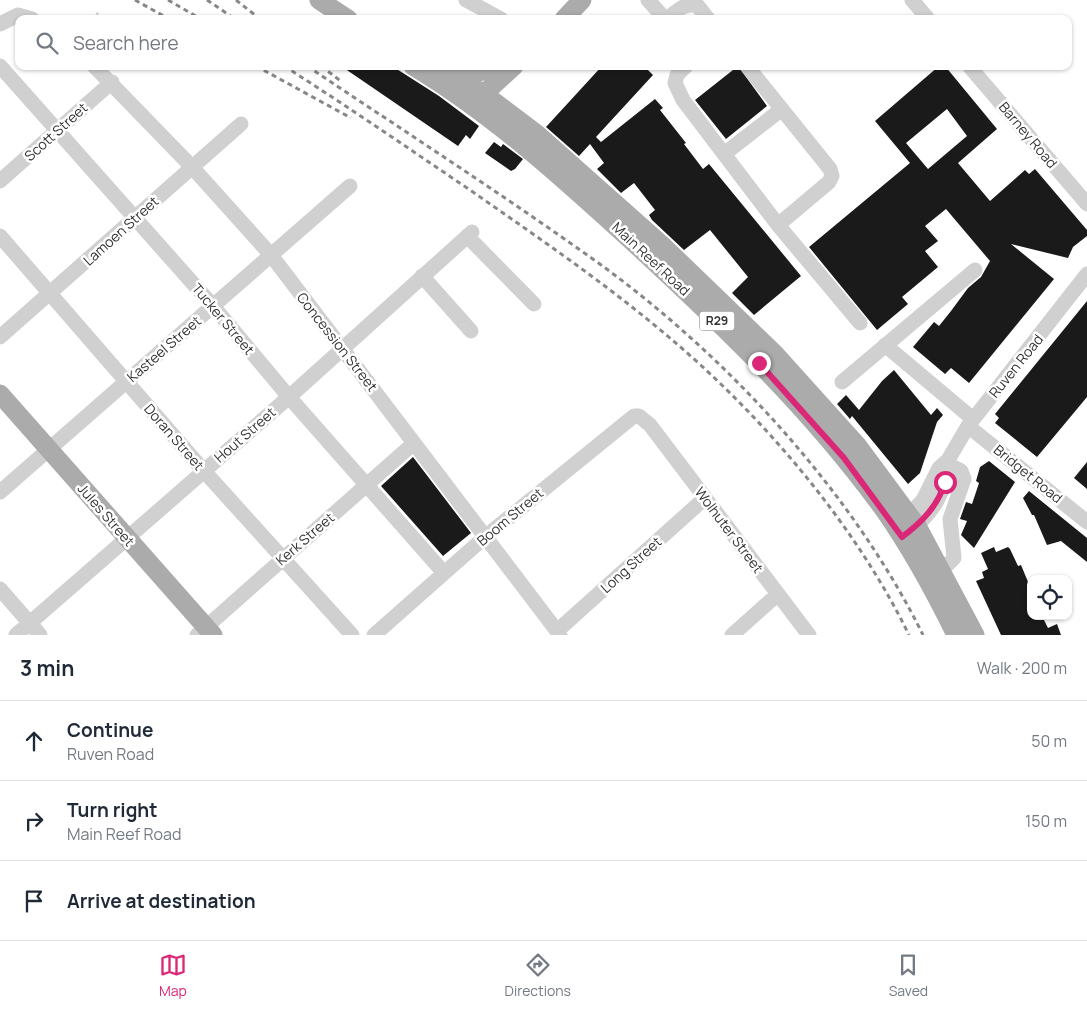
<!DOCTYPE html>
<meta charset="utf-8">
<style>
body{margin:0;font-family:Manrope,sans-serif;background:#f6f6f7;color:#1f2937}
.controls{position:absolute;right:15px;bottom:15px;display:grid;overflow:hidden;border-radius:10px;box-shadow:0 1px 4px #0004}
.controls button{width:45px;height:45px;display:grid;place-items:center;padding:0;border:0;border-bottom:1px solid #e0e1e3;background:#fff;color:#1f2937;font:25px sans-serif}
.stop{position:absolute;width:15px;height:15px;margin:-11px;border:4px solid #db2777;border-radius:50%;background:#fff}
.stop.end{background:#db2777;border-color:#fff;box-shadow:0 1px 5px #0008}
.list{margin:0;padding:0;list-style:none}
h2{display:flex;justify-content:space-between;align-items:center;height:65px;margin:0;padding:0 20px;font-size:21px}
h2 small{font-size:16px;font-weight:400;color:#747a83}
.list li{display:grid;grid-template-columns:32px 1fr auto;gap:15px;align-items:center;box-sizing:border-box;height:80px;padding:0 20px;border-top:1px solid #e0e1e3}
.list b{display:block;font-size:19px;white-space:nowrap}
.list p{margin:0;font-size:16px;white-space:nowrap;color:#747a83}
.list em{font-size:16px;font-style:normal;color:#747a83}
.icon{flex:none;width:28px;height:28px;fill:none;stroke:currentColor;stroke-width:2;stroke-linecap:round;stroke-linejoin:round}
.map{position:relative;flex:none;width:1087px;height:635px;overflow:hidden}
.search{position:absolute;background:#fff;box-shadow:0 1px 4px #0004;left:15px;right:15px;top:15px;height:55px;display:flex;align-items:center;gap:12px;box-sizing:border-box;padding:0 18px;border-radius:10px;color:#747a83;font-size:19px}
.sheet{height:305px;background:#fff}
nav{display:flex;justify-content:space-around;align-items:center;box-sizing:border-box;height:70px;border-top:1px solid #e0e1e3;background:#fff;font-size:14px;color:#747a83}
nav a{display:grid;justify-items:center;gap:2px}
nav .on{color:#db2777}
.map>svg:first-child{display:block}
.building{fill:#1a1a1a;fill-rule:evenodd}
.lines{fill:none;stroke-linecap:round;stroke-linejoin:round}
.path{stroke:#cdcdcd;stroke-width:2;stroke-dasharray:2.5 2.5;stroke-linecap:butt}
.minor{stroke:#d0d0d0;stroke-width:15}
.major{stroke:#ababab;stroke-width:19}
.rail{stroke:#888;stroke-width:3;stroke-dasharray:5 4;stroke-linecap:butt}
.route{stroke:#db2777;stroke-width:6}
.labels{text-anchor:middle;stroke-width:5;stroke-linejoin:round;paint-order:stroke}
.shield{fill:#fff;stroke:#707070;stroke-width:1}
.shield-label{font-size:12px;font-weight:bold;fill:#333}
.street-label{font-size:14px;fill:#333;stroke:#fff}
</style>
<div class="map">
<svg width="1087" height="635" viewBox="0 0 1087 635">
<rect width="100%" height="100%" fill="#fff"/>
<path class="building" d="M341,66H392L439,96L479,126L470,139L466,135L458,146Z
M602,66H644L653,75L596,137L601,142L655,99L663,108L660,110L686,143L684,144L703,169L709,164L801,276L754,315L732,293L748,277L710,230L684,250L652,220L649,215L655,210L634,183L621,193L597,169L604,163L590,144L579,156L546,127Z
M738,66L767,106L726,139L695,100Z
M939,66H945L997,129L958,163L990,201L1025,170L1029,174L1035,169L1087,230V236L1073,247L1068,258L1011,244L1054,279L969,383L951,368L945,374L913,347L934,322L939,326L951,311L968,288L981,277L990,261L946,209L925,226L938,241L925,251L938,267L902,297L908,304L877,330L809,247L910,163L875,121ZM947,109L967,136L928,169L906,143Z
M494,142L501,147L503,144L523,159L515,169L511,171L485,153Z
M1087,301V397L1037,457L995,423L999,418L995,414Z
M894,370L931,415L937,408L943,415L937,422L920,473L908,484L852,416L850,419L837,404L846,395L859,410L882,381Z
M413,457L471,533L443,556L381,486Z
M989,461L1015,482L974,548L961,535L967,521L960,519L966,502L972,504L979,483L976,481L980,467Z
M1087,462V489L1074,478Z
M1029,491L1087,538V562L1061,541L1047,545L1034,515H1032L1023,498Z
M994,547L996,552L1008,547L1010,549L1018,566L1021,565L1031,589V616H1042L1048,628L1057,624L1061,635H1001L976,581L984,578L982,572L988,569L981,553Z"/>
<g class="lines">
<path class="path" d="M94,19L99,11"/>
<path class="minor" d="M466,0L501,19
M648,0L665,19
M912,0L928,19
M667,19C677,11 684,3 697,5L708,19
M0,24L18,15L32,19
M0,66L213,306L289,397L444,573
M94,66L192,167L271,255L560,635
M686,66L677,75L675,83L683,100L778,225L860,323
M747,66L830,169L832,176L829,182L778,225
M969,66L1087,204
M724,154L782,109
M0,181L112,82
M0,236L204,471L352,635
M467,236L534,304
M422,276L471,331
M0,337L241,124
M885,345L973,419
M842,382L975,270
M968,426L1087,522
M0,492L350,186
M903,522L923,500L939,468L948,460L968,426L1087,274
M909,532C933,513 947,491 948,460
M942,570L954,558L950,519L964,479L961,471L945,463
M0,589L40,635
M557,631L705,498
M16,635L289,397L472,232
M197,635L414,443
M374,635L485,537L634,416H639L650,425L809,635
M732,635L778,594"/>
<path class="major" d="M319,0L348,19
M564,19L582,0
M413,66C494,115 564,179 634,243C724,326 813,411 885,511C912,550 935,592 956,635
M437,66L484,94L537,134L662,245L775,354L857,445L917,526L975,635
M450,72L476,73L498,66
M475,102L514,66
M0,394L213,635"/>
<path class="rail" d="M135,0L169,19
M168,0L201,19
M207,0L235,19
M236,0L260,19
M256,66L351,118
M284,66C347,106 408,148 470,190C536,236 602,281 664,333C760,413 854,522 909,635
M307,66C404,131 502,194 597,262C726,355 852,491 923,635
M321,66L342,82"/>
</g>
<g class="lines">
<path class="route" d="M759,363L844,458L902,537C922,522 938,506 945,482"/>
</g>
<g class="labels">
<rect class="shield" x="699.5" y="311.5" width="35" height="19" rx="4"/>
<g class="shield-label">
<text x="717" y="325">R29</text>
</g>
<g class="street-label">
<text transform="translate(56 132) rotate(-42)" y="5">Scott Street</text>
<text transform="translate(1028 135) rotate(50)" y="5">Barney Road</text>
<text transform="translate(121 231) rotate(-42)" y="5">Lamoen Street</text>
<text transform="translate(651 259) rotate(43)" y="5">Main Reef Road</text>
<text transform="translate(223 319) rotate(50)" y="5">Tucker Street</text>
<text transform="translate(337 342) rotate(52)" y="5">Concession Street</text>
<text transform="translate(164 349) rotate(-41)" y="5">Kasteel Street</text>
<text transform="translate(1016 366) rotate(-51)" y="5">Ruven Road</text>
<text transform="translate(245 435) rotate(-41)" y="5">Hout Street</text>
<text transform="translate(174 437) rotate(49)" y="5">Doran Street</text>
<text transform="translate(1028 474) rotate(39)" y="5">Bridget Road</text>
<text transform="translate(106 515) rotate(49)" y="5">Jules Street</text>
<text transform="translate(510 517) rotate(-40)" y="5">Boom Street</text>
<text transform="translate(729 530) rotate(53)" y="5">Wolhuter Street</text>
<text transform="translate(305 539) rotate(-41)" y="5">Kerk Street</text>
<text transform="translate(631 565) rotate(-42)" y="5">Long Street</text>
</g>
</g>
</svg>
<div class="controls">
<button><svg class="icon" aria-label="locate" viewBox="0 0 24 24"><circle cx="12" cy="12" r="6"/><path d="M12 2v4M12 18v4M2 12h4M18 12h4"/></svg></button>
</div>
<div class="stop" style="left:945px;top:482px"></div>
<div class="stop end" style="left:759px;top:363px"></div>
<div class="search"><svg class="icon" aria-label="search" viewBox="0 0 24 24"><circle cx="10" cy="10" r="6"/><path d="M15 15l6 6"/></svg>Search here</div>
</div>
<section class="sheet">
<h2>3 min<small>Walk · 200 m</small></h2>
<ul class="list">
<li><svg class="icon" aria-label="ahead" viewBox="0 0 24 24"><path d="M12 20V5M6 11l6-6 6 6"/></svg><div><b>Continue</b><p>Ruven Road</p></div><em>50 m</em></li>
<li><svg class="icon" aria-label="right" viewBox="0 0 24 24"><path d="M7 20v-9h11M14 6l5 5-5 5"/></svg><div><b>Turn right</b><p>Main Reef Road</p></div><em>150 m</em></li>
<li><svg class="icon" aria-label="arrive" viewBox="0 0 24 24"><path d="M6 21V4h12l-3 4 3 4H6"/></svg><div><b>Arrive at destination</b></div></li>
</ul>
</section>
<nav>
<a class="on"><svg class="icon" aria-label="map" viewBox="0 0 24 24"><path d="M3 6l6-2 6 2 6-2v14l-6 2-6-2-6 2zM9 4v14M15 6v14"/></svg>Map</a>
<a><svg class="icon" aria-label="directions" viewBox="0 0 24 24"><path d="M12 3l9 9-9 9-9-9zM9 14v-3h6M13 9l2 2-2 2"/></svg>Directions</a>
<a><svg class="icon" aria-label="saved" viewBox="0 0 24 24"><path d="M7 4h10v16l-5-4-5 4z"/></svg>Saved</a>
</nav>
